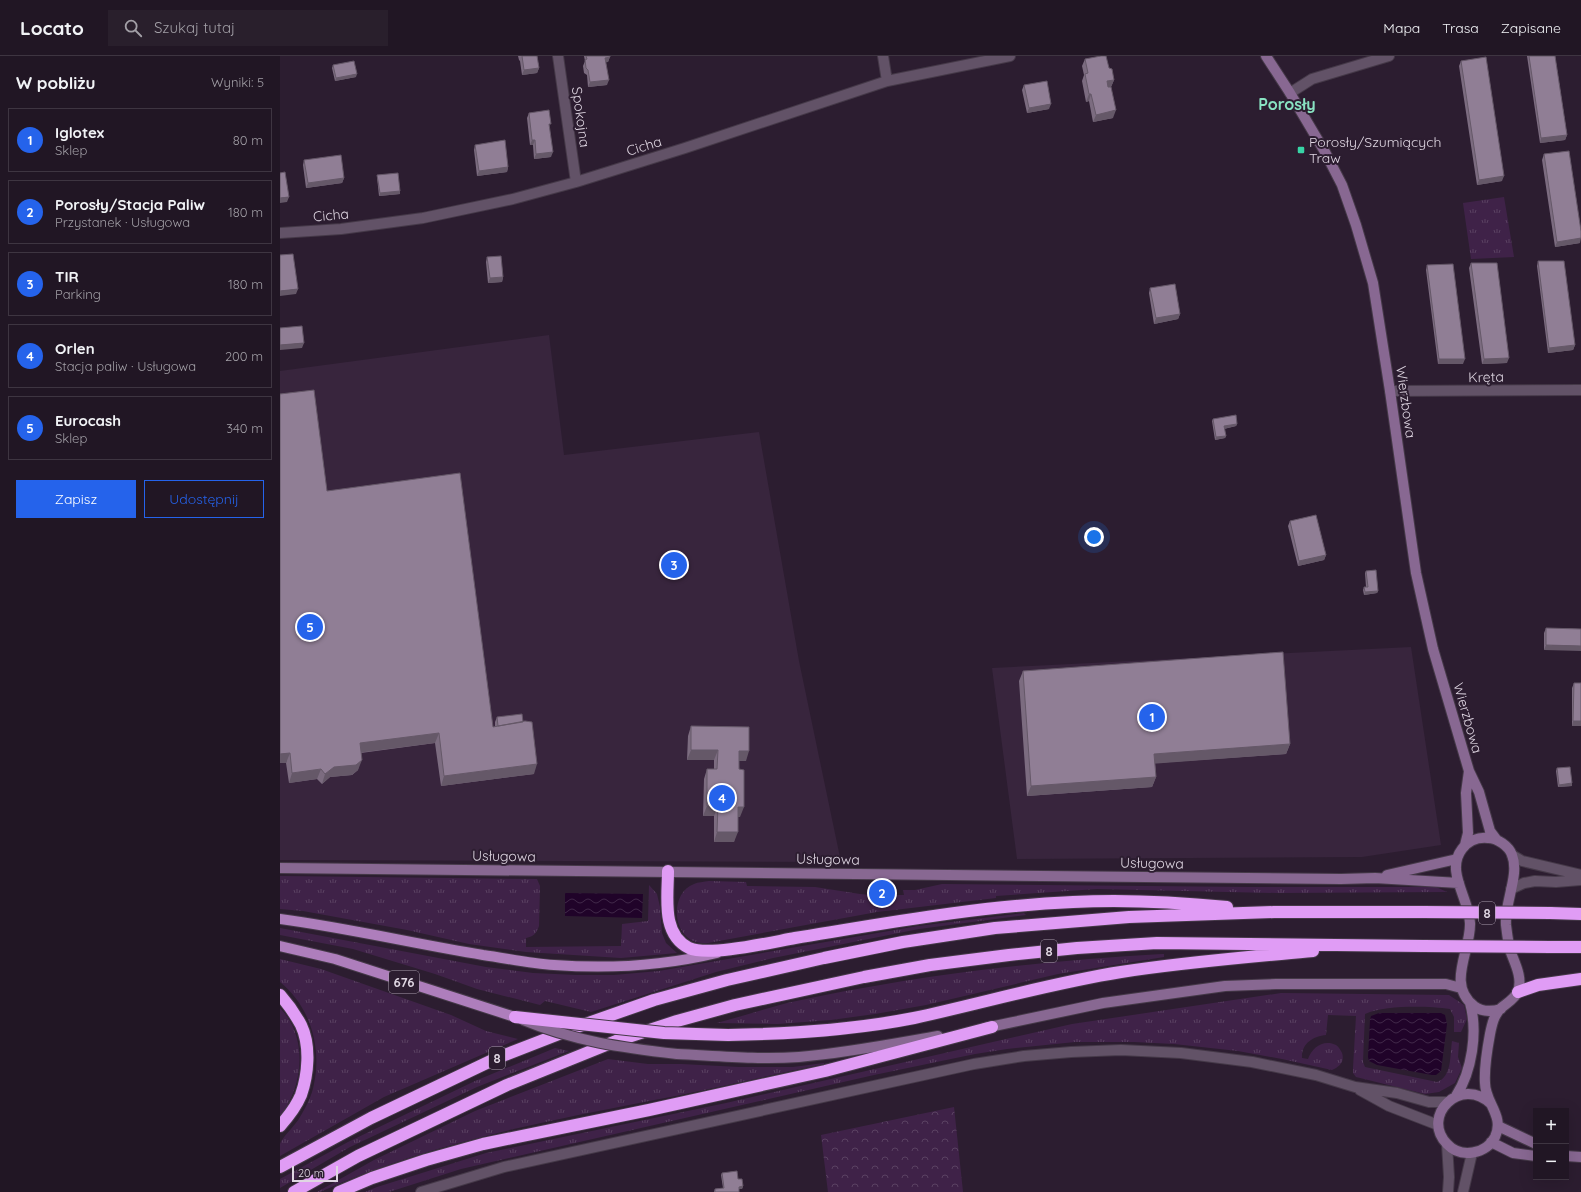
<!DOCTYPE html>
<html lang="pl">
<meta charset="utf-8">
<style>
body{margin:0;font-family:Quicksand,sans-serif;background:#291f2c;color:#f1f3f6}
.controls{position:absolute;right:12px;bottom:12px;display:grid;overflow:hidden;border-radius:0px;box-shadow:0 4px 16px #0002}
.controls button{width:36px;height:36px;display:grid;place-items:center;padding:0;border:0;border-bottom:1px solid #3e3541;background:#211624;color:#f1f3f6;font:20px sans-serif}
.scale{position:absolute;left:12px;bottom:10px;width:46px;box-sizing:border-box;padding-left:4px;border:2px solid #dfd6e2;border-top:0;font-size:11px;line-height:14px;white-space:nowrap;color:#dfd6e2;-webkit-text-stroke:3px #2c1d30;paint-order:stroke}
.you{position:absolute;left:814px;top:481px;width:14px;height:14px;margin:-10px;border:3px solid #fff;border-radius:50%;background:#1a73e8;box-shadow:0 0 0 6px #1a73e833}
.badge{display:grid;place-items:center;width:26px;height:26px;border-radius:50%;background:#2563eb;color:#fff;font-size:13px;font-weight:700}
.pin{position:absolute;translate:-50% -50%;border:2px solid #fff;box-shadow:0 1px 4px #0006}
.list{margin:0;padding:0;list-style:none}
h2{display:flex;justify-content:space-between;align-items:center;height:52px;margin:0;padding:0 16px;font-size:17px}
h2 small{font-size:13px;font-weight:400;color:#a29fa6}
.list li{display:grid;grid-template-columns:26px 1fr auto;gap:12px;align-items:center;box-sizing:border-box;height:64px;margin:0 8px 8px;padding:0 8px;border:1px solid #3e3541;border-radius:0px}
.list b{display:block;font-size:15px;white-space:nowrap}
.list p{margin:0;font-size:13px;white-space:nowrap;color:#a29fa6}
.list em{font-size:13px;font-style:normal;color:#a29fa6}
.actions{display:flex;gap:8px;padding:12px 16px}
.actions a{flex:1;padding:9px 0;border:1px solid #2563eb;border-radius:0px;text-align:center;font-size:14px;color:#2563eb}
.actions .main{background:#2563eb;color:#fff}
.icon{flex:none;width:22px;height:22px;fill:none;stroke:currentColor;stroke-width:2;stroke-linecap:round;stroke-linejoin:round}
.map{position:relative;flex:none;width:1301px;height:1136px;overflow:hidden}
header{display:flex;align-items:center;gap:24px;box-sizing:border-box;height:56px;padding:0 20px;background:#211624;border-bottom:1px solid #3e3541}
header strong{font-size:19px}
nav{display:flex;gap:22px;margin-inline-start:auto;font-size:14px}
.search{width:280px;height:36px;background:#291f2c;display:flex;align-items:center;gap:10px;box-sizing:border-box;padding:0 14px;border-radius:0px;color:#a29fa6;font-size:15px}
main{display:flex}
aside{flex:1;background:#211624}
.map>svg:first-child{display:block}
.built{fill:#38253d}
.grass{fill:url(#grass-tufts)}
.forest{fill:url(#forest-crowns)}
.water{fill:url(#water-waves)}
.lines{fill:none;stroke-linecap:round;stroke-linejoin:round}
.street-casing{stroke:#453948;stroke-width:12}
.secondary-casing{stroke:#453948;stroke-width:12}
.primary-casing{stroke:#453948;stroke-width:12}
.highway-casing{stroke:#453948;stroke-width:14}
.street{stroke:#625267;stroke-width:10}
.secondary{stroke:#886892;stroke-width:10}
.primary{stroke:#ae7ebc;stroke-width:10}
.highway{stroke:#e09cf5;stroke-width:12}
.secondary-bridge-casing{stroke:#453948;stroke-width:12;stroke-linecap:butt}
.highway-bridge-casing{stroke:#453948;stroke-width:14;stroke-linecap:butt}
.secondary-bridge{stroke:#886892;stroke-width:10}
.highway-bridge{stroke:#e09cf5;stroke-width:12}
.wall{fill:#7c6c80}
.shaded-wall{fill:#655868}
.building{fill:#907e95;stroke:#655868}
.poi-dot{fill:#38d4a6;stroke:#2c1d30;stroke-width:1.5}
.labels{text-anchor:middle;stroke-width:4;stroke-linejoin:round;paint-order:stroke}
.shield{fill:#2c1d30;stroke:#a99ead;stroke-width:1}
.shield-label{font-size:13px;font-weight:bold;fill:#dfd6e2}
.street-label{font-size:14px;fill:#dfd6e2;stroke:#2c1d30}
.poi-label{font-size:14px;fill:#dfd6e2;stroke:#2c1d30;text-anchor:start}
.quarter-label{font-size:16px;font-weight:bold;fill:#89e3c2;stroke:#2c1d30}
</style>
<header>
<strong>Locato</strong>
<div class="search"><svg class="icon" aria-label="search" viewBox="0 0 24 24"><circle cx="10" cy="10" r="6"/><path d="M15 15l6 6"/></svg>Szukaj tutaj</div>
<nav><a>Mapa</a><a>Trasa</a><a>Zapisane</a></nav>
</header>
<main>
<aside>
<h2>W pobliżu<small>Wyniki: 5</small></h2>
<ul class="list">
<li><span class="badge">1</span><div><b>Iglotex</b><p>Sklep</p></div><em>80 m</em></li>
<li><span class="badge">2</span><div><b>Porosły/Stacja Paliw</b><p>Przystanek · Usługowa</p></div><em>180 m</em></li>
<li><span class="badge">3</span><div><b>TIR</b><p>Parking</p></div><em>180 m</em></li>
<li><span class="badge">4</span><div><b>Orlen</b><p>Stacja paliw · Usługowa</p></div><em>200 m</em></li>
<li><span class="badge">5</span><div><b>Eurocash</b><p>Sklep</p></div><em>340 m</em></li>
</ul>
<div class="actions"><a class="main">Zapisz</a><a>Udostępnij</a></div>
</aside>
<div class="map">
<svg width="1301" height="1136" viewBox="0 0 1301 1136">
<defs>
<pattern id="grass-tufts" width="24" height="20" patternUnits="userSpaceOnUse"><rect width="24" height="20" fill="#3f2248"/><path d="M3 7l-1-3M5 7V3M7 7l1-3M15 17l-1-3M17 17v-4M19 17l1-3" fill="none" stroke="#5a4162"/></pattern>
<pattern id="forest-crowns" width="20" height="18" patternUnits="userSpaceOnUse"><rect width="20" height="18" fill="#3f2248"/><path d="M2 6a3 3 0 1 1 6 0M12 15a3 3 0 1 1 6 0" fill="none" stroke="#5a4162"/></pattern>
<pattern id="water-waves" width="16" height="10" patternUnits="userSpaceOnUse"><rect width="16" height="10" fill="#200329"/><path d="M0 5q4-4 8 0t8 0" fill="none" stroke="#402748"/></pattern>
</defs>
<rect width="100%" height="100%" fill="#2c1d30"/>
<path class="built" d="M269,279L284,399L479,376L519,605L561,806L0,804V315Z
M1131,591L1161,789L1082,801L737,803L712,612Z"/>
<path class="grass" d="M1224,141L1234,201L1191,203L1183,147Z
M0,820L257,823L260,830L259,870C256,878 254,880 246,882V891L341,890L342,868L368,865L369,829L377,838L380,851L382,877L386,887L397,897L341,902L246,896L189,888L127,874L23,855L0,853Z
M429,825L466,826L467,830L535,831L580,838L601,840L602,843H614L615,839H624L623,834H635L662,828L969,831H1156L1167,836L997,837L817,833L716,840V842L597,856L428,887C421,887 413,887 407,881C392,868 393,836 414,828C418,826 424,826 429,825Z
M744,857L746,859L639,873L493,902L436,916L311,956L265,945L260,949L197,933L155,918L73,893L0,879V872L206,911L253,917L296,919H334L379,915L638,870Z
M882,898H884V901L778,918L646,949L595,958L551,964L498,968L437,967C460,961 484,953 507,947C630,920 756,905 882,898Z
M0,903L41,913L171,959L206,975L238,983L104,1041L0,1100C0,1097 0,1091 0,1088C2,1081 16,1069 20,1061C26,1051 32,1040 34,1028C42,991 30,950 0,926Z
M1001,937L1169,939L1184,949L1187,963L1181,976H1174V961L1170,953C1147,950 1106,949 1085,958L1083,1006L1085,1011L1157,1026C1172,1021 1170,999 1172,985L1179,987L1178,1001L1182,1012L1175,1027L1159,1036L1145,1038L1076,1021L1073,1017V1012L1076,960L1048,959L1046,979C1033,980 1021,988 1022,1002L1028,1003C1032,991 1044,983 1056,989C1059,991 1061,995 1062,997C1065,1006 1059,1011 1052,1014L1002,1003L958,995L894,988L854,986H795L727,993L695,998L594,1019L181,1113L109,1136H85L97,1131L206,1097L446,1047L792,968Z
M0,952C28,980 24,1031 0,1060Z
M275,992L289,995L197,1031L70,1091L0,1132V1123L68,1086L195,1025Z
M328,1003L368,1008H401L459,1011H513L544,1007V1008C486,1020 428,1034 369,1045C257,1067 145,1088 40,1136H37L94,1104L195,1055Z"/>
<path class="forest" d="M674,1051L683,1136H548L541,1079Z"/>
<path class="water" d="M285,837L363,838L362,862L285,860Z
M1099,957H1161L1165,959L1167,968L1161,1015L1156,1019H1152L1097,1009L1089,1005L1088,1001L1090,964L1091,960Z"/>
<g class="lines">
<g class="street-casing">
<path id="street" d="M278,0L296,126
M603,0L607,25
M1010,37L1032,23L1109,0
M0,177L61,173L143,162L233,143L296,126L405,92L607,25L730,0
M1110,335L1301,334
M1232,799L1242,805L1301,819
M1231,833L1244,827L1255,825L1276,826L1301,824
M1080,1034L1109,1050L1158,1069
M1167,1088L1169,1121L1168,1136
M141,1136L224,1111L694,1008L744,1000L791,996L841,994L901,997L972,1006L1036,1019L1075,1031L1117,1037L1149,1046H1166
M1183,1136L1192,1097"/>
</g>
<g class="secondary-casing">
<path id="secondary" d="M986,0L1010,37L1045,96L1062,129L1076,169L1093,227L1110,335L1136,517L1153,593L1189,715L1199,736L1210,775L1216,783
M1185,789L1188,777L1186,737L1189,715
M0,812L1061,823L1095,822L1179,827
M1107,819L1177,803
M705,972L823,947L945,930L996,928H1166L1181,932
M397,998C438,1000 479,1004 519,1001C566,997 612,988 658,980
M1176,1040C1192,1015 1198,976 1190,947
M1211,1048C1181,1019 1140,1060 1167,1088C1181,1103 1206,1098 1215,1081C1225,1060 1205,1047 1205,1027C1204,1011 1207,994 1210,978C1212,968 1214,959 1221,952C1227,947 1235,943 1238,935C1243,921 1234,906 1230,894C1228,886 1227,877 1226,869C1224,847 1240,819 1232,799C1229,790 1217,782 1208,782C1198,781 1188,785 1182,793C1165,815 1189,842 1190,867C1191,895 1166,928 1194,950C1202,956 1211,956 1221,953
M1218,1070L1256,1088
M1211,1086L1233,1097L1256,1100
M1286,1100L1301,1101"/>
</g>
<g class="primary-casing">
<path id="primary" d="M0,863C68,872 135,888 203,899C226,902 250,908 274,909C329,913 383,910 437,897
M0,890L55,903L235,961"/>
</g>
<g class="highway-casing">
<path id="highway" d="M388,815C388,841 381,878 409,892C429,901 492,886 515,882C607,867 699,850 793,846C845,843 896,846 947,851
M1270,857L1301,858
M1270,891H1301
M1238,936L1258,929L1301,923
M0,939C8,948 15,958 21,969C31,990 28,1019 21,1039C16,1051 8,1061 0,1070
M448,979C511,978 573,974 634,962C703,947 771,927 841,916C905,906 969,901 1033,895
M0,1111L91,1062L217,1002L297,971L374,944L447,924L544,902L623,886L715,872L849,861L994,856H1143
M14,1136L78,1100L227,1029L336,985L397,965L455,949L584,921L650,909L729,899L797,892L877,887L1143,890
M59,1136L92,1122L146,1104L203,1088L369,1054L545,1015L712,971"/>
</g>
<use href="#street" class="street"/>
<use href="#secondary" class="secondary"/>
<use href="#primary" class="primary"/>
<use href="#highway" class="highway"/>
<g class="secondary-bridge-casing">
<path id="secondary-bridge" d="M243,964C293,985 344,992 397,998"/>
</g>
<g class="highway-bridge-casing">
<path id="highway-bridge" d="M1143,856L1270,857
M1143,890L1270,891
M235,961L384,977L448,979"/>
</g>
<use href="#secondary-bridge" class="secondary-bridge"/>
<use href="#highway-bridge" class="highway-bridge"/>
</g>
<path class="wall" d="M238,0H257L259,12L257,17L242,19L240,5L239,4Z
M304,0H330L328,6H326L327,29L308,31L307,19L304,17L303,10L305,5Z
M1247,0H1275L1287,79L1285,84L1260,87Z
M805,3L829,12L834,24L831,31L833,62L813,66L809,45L806,46L802,25L804,19L802,10Z
M1181,5L1222,125L1197,129L1179,10Z
M53,9L76,21L55,25L52,12Z
M744,29L769,53L747,57L742,34Z
M249,57L269,72L271,101L254,103L253,89H250L247,62Z
M195,89L228,111L227,116L197,120L194,94Z
M1264,98L1300,187L1275,191L1262,104Z
M24,104L64,122L62,127L26,132L23,109Z
M97,119L120,135V138L99,140L97,121Z
M207,201L223,221L222,226L208,227L206,206Z
M1258,205L1295,289L1293,294L1268,297L1257,210Z
M1191,207L1227,307L1202,308L1189,212Z
M1147,209L1183,308H1158L1146,214Z
M870,232L900,258L898,263L874,268L869,237Z
M933,363L957,368L956,370L944,373L946,380L945,382L935,384L932,365Z
M47,435L213,671H215V666L217,661L243,666L254,718L161,730L155,687L81,697L78,714L72,719L50,721L42,728L37,723L9,727L6,707Z
M1010,465L1046,499L1044,504L1018,510L1008,470Z
M1086,515L1098,535L1097,537L1084,539L1083,534L1084,531H1086L1085,517Z
M1266,572L1301,573L1264,594V577Z
M743,615L1010,688L1006,698L875,707L876,721L872,731L747,740L739,625Z
M1294,627H1301V670H1292V632Z
M411,670L466,705H459L460,761H458L454,786H434V760H423L424,723L427,713H434V704H407L408,680Z
M1277,712L1292,727V730L1278,731L1276,715Z
M442,1117L458,1123L463,1130L462,1133H459V1136H434L435,1133L443,1132L441,1119Z"/>
<path class="shaded-wall" d="M330,1L328,6L323,7L325,2Z
M259,12L257,17L242,19L244,14Z
M77,18L76,21L55,25L56,22Z
M329,24L327,29L308,31L310,26Z
M834,24L831,31L825,32L827,25Z
M809,38H811L809,45L806,46Z
M771,48L769,53L747,57L749,52Z
M836,54L833,62L813,66L816,59Z
M1287,79L1285,84L1260,87L1261,82Z
M252,84H255L253,89H250Z
M273,96L271,101L254,103L256,98Z
M228,111L227,116L197,120L199,115Z
M1224,120L1222,125L1197,129L1199,124Z
M64,122L62,127L26,132L28,127Z
M120,135V138L99,140L100,137Z
M9,141L7,146L0,147V142Z
M1301,182L1300,187L1275,191L1277,186Z
M223,221L222,226L208,227L210,222Z
M18,233L16,238L0,240V235Z
M900,258L898,263L874,268L876,262Z
M24,287L22,292L0,294V289Z
M1295,289L1293,294L1268,297L1269,292Z
M1229,302L1227,307L1202,308L1204,303Z
M1159,303H1185L1183,308H1158Z
M957,368L956,370L943,373L944,370Z
M946,380L945,382L935,384L936,381Z
M1046,499L1044,504L1018,510L1019,505Z
M1098,535L1097,537L1084,539L1085,536Z
M1266,589L1301,590V595L1264,594Z
M1293,665H1301V670H1292Z
M159,677L155,687L77,697L80,687Z
M1010,688L1006,698L870,708L874,698Z
M411,694H438L434,704H407Z
M459,695H469L466,705H456Z
M10,697L6,707H0V698Z
M82,704L78,714L72,719L50,721L42,728L45,718L54,711Z
M257,708L254,718L161,730L164,720Z
M41,713L37,723L9,727L12,717Z
M876,721L872,731L747,740L751,730Z
M1292,727V730L1278,731L1279,729Z
M427,750H438L434,760H423Z
M458,751H464L460,761H455Z
M437,776H458L454,786H434Z
M463,1130L462,1133H458L459,1131Z"/>
<path class="building" d="M242,0H257L259,12L244,14Z
M306,0H330V1L325,2L329,24L310,26L308,14L306,12L305,4L307,3Z
M821,0H826L829,12L832,13L834,24L827,25L828,31H831L836,54L816,59L811,38H809L805,18L808,17L805,3Z
M1249,0H1275L1287,79L1261,82Z
M1206,1L1224,120L1199,124L1181,5Z
M74,5L77,18L56,22L53,9Z
M767,25L771,48L749,52L744,29Z
M269,54L271,68H269L273,96L256,98L255,84H252L249,57Z
M225,84L228,111L199,115L195,89Z
M1289,95L1301,175V182L1277,186L1264,98Z
M61,99L64,122L28,127L24,104Z
M5,116L9,141L0,142V117Z
M118,117L120,135L100,137L97,119Z
M13,198L18,233L0,235V199Z
M221,200L223,221L210,222L207,201Z
M1258,205H1284L1295,289L1269,292Z
M1191,207H1217L1229,302L1204,303Z
M1173,208L1185,303H1159L1147,209Z
M895,228L900,258L876,262L870,232Z
M22,270L24,287L0,289V272Z
M34,334L47,435L180,417L213,671L245,665L252,666L257,708L164,720L159,677L80,687L82,704L76,709L54,711L45,718L41,713L12,717L10,697L0,698V338Z
M956,359L957,368L944,370L946,380L936,381L933,363Z
M1036,459L1046,499L1019,505L1010,465Z
M1096,514L1098,535L1085,536L1084,531H1088L1086,515Z
M1266,572L1301,573V590L1266,589Z
M1003,596L1010,688L874,698L876,721L751,730L743,615Z
M1294,627H1301V665H1293Z
M242,658L243,666L218,670L217,661Z
M411,670L469,671V695H459V713L464,714V751H458V776H437L438,750H427V713H437L438,694H411Z
M1290,711L1292,727L1279,729L1277,712Z
M457,1115L458,1123H462L463,1130L459,1131V1136H435V1133L444,1132L442,1117Z"/>
<rect class="poi-dot" x="1017" y="90" width="8" height="8" rx="2"/>
<g class="labels">
<g class="shield">
<rect x="1199" y="846" width="16" height="22" rx="3"/>
<rect x="761" y="884" width="16" height="22" rx="3"/>
<rect x="109" y="915" width="30" height="22" rx="3"/>
<rect x="209" y="991" width="16" height="22" rx="3"/>
</g>
<g class="shield-label">
<text x="1207" y="862">8</text>
<text x="769" y="900">8</text>
<text x="124" y="931">676</text>
<text x="217" y="1007">8</text>
</g>
<g class="street-label">
<text transform="translate(301 61) rotate(82)" y="5">Spokojna</text>
<text transform="translate(364 90) rotate(-17)" y="5">Cicha</text>
<text transform="translate(51 159) rotate(-5)" y="5">Cicha</text>
<text transform="translate(1206 321) rotate(-1)" y="5">Kręta</text>
<text transform="translate(1126 346) rotate(82)" y="5">Wierzbowa</text>
<text transform="translate(1188 662) rotate(74)" y="5">Wierzbowa</text>
<text transform="translate(224 800) rotate(1)" y="5">Usługowa</text>
<text transform="translate(548 803) rotate(1)" y="5">Usługowa</text>
<text transform="translate(872 807) rotate(1)" y="5">Usługowa</text>
</g>
<g class="poi-label">
<text x="1029" y="91">Porosły/Szumiących<tspan x="1029" dy="16">Traw</tspan></text>
</g>
<g class="quarter-label">
<text x="1007" y="54">Porosły</text>
</g>
</g>
</svg>
<div class="controls">
<button>+</button>
<button>−</button>
</div>
<div class="scale">20 m</div>
<div class="you"></div>
<div class="pin badge" style="left:872px;top:661px">1</div>
<div class="pin badge" style="left:602px;top:837px">2</div>
<div class="pin badge" style="left:394px;top:509px">3</div>
<div class="pin badge" style="left:442px;top:742px">4</div>
<div class="pin badge" style="left:30px;top:571px">5</div>
</div>
</main>
